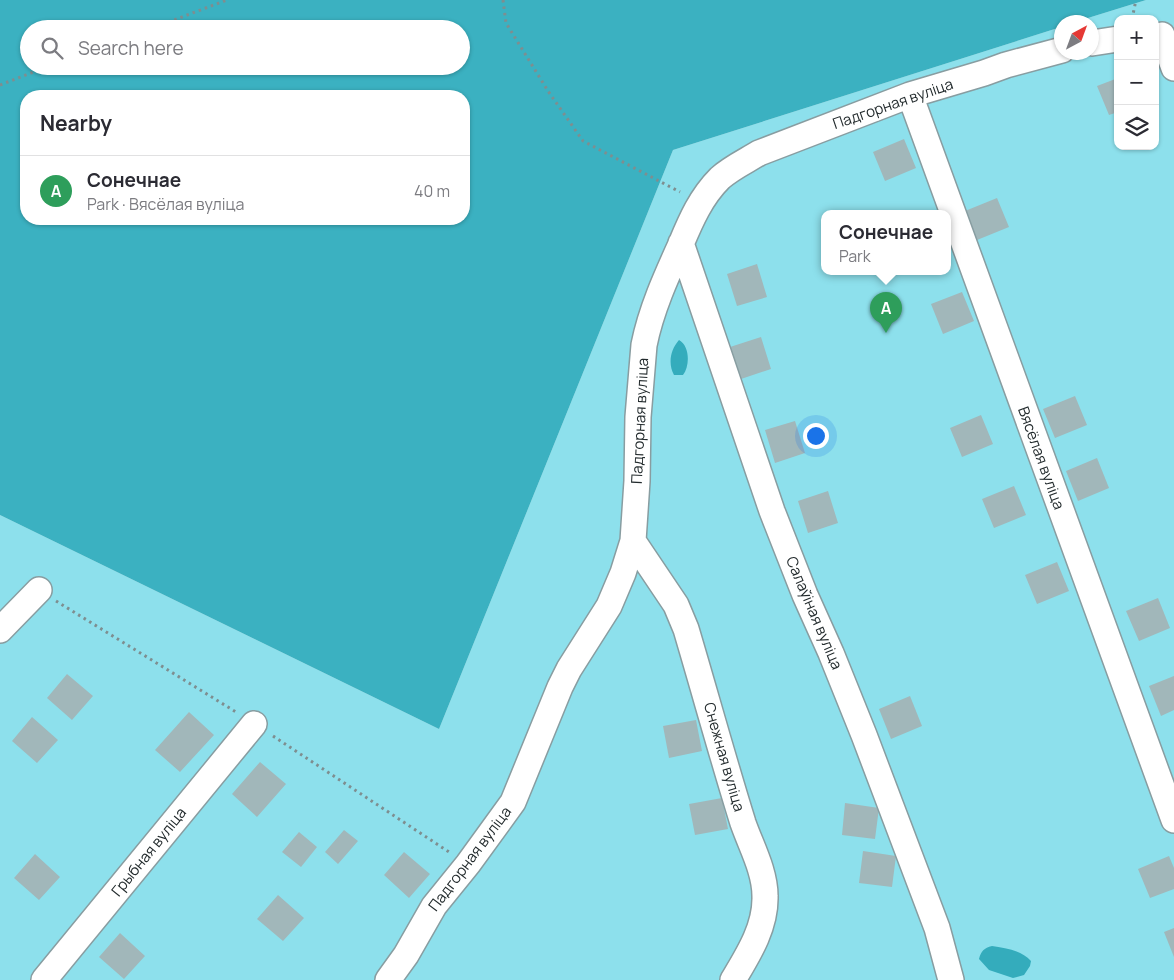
<!DOCTYPE html>
<meta charset="utf-8">
<style>
body{margin:0;font-family:Manrope,sans-serif;background:#f7f7f7;color:#2b2b33}
.controls{position:absolute;right:15px;top:15px;display:grid;overflow:hidden;border-radius:10px;box-shadow:0 1px 4px #0004}
.controls button{width:45px;height:45px;display:grid;place-items:center;padding:0;border:0;border-bottom:1px solid #e1e1e2;background:#fff;color:#2b2b33;font:25px sans-serif}
.compass{position:absolute;left:1054px;top:15px;width:45px;height:45px;border-radius:50%;background:#fff;box-shadow:0 1px 4px #0004;rotate:41deg}
.you{position:absolute;left:815px;top:435px;width:18px;height:18px;margin:-12px;border:4px solid #fff;border-radius:50%;background:#1a73e8;box-shadow:0 0 0 8px #1a73e833}
.badge{display:grid;place-items:center;width:32px;height:32px;border-radius:50%;background:#2563eb;color:#fff;font-size:16px;font-weight:700}
.pin{position:absolute;translate:-50% -41px;filter:drop-shadow(0 1px 2px #0008)}
.pin::after{content:'';position:absolute;top:26px;width:18px;height:15px;background:inherit;clip-path:polygon(0 0,100% 0,50% 100%)}
.popup{position:absolute;left:821px;top:210px;width:130px;height:65px;box-sizing:border-box;display:grid;place-content:center;border-radius:10px;background:#fff;filter:drop-shadow(0 1px 4px #0005);font-size:16px;white-space:nowrap;color:#7c7c81}
.popup b{font-size:19px;color:#2b2b33}
.popup::after{content:'';position:absolute;left:50%;top:100%;margin-left:-10px;border:10px solid transparent;border-top-color:#fff}
.list{margin:0;padding:0;list-style:none}
h2{display:flex;justify-content:space-between;align-items:center;height:65px;margin:0;padding:0 20px;font-size:21px}
h2 small{font-size:16px;font-weight:400;color:#7c7c81}
.list li{display:grid;grid-template-columns:32px 1fr auto;gap:15px;align-items:center;box-sizing:border-box;height:70px;padding:0 20px;border-top:1px solid #e1e1e2}
.list b{display:block;font-size:19px;white-space:nowrap}
.list p{margin:0;font-size:16px;white-space:nowrap;color:#7c7c81}
.list em{font-size:16px;font-style:normal;color:#7c7c81}
.icon{flex:none;width:28px;height:28px;fill:none;stroke:currentColor;stroke-width:2;stroke-linecap:round;stroke-linejoin:round}
.map{position:relative;flex:none;width:1174px;height:980px;overflow:hidden}
.search{position:absolute;background:#fff;box-shadow:0 1px 4px #0004;left:20px;top:20px;width:450px;height:55px;display:flex;align-items:center;gap:12px;box-sizing:border-box;padding:0 18px;border-radius:28px;color:#7c7c81;font-size:19px}
.panel{position:absolute;background:#fff;box-shadow:0 1px 4px #0004;left:20px;top:90px;width:450px;height:135px;border-radius:20px}
.map>svg:first-child{display:block}
.green{fill:#8de0ec;fill-rule:evenodd}
.forest{fill:#3bb1c1;fill-rule:evenodd}
.water{fill:#34acbc}
.building{fill:#a1b7ba}
.lines{fill:none;stroke-linecap:round;stroke-linejoin:round}
.minor-casing{stroke:#889da1;stroke-width:28}
.path{stroke:#7e8e90;stroke-width:3;stroke-dasharray:2.5 4;stroke-linecap:butt}
.minor{stroke:#fff;stroke-width:25}
.labels{text-anchor:middle;stroke-width:4;stroke-linejoin:round;paint-order:stroke}
.street-label{font-size:15px;fill:#232b2d;stroke:#fff}
</style>
<div class="map">
<svg width="1174" height="980" viewBox="0 0 1174 980">
<rect width="100%" height="100%" fill="#d1e8eb"/>
<path class="green" d="M1146,0H1174V980H0V515L439,729L673,150L1061,27L1062,52H1092V22H1075ZM1118,19H1155V146H1118ZM825,214H947V272H825Z"/>
<path class="forest" d="M0,0H1146L1075,22H1062L1061,27L673,150L439,729L0,515ZM29,29H461V66H29ZM26,96H464V219H26Z"/>
<path class="water" d="M679,340C690,346 690,366 683,375H674C668,364 670,350 679,340Z
M992,946C1005,948 1021,950 1031,961L1030,966L1024,975L1013,978L989,970L979,959C981,951 984,948 992,946Z"/>
<path class="building" d="M1118,78V112L1109,115L1097,86Z
M904,139L916,168L885,181L873,152Z
M997,198L1009,227L977,240L965,211Z
M757,264L767,297L737,306L727,274Z
M962,292L974,321L943,334L931,304Z
M761,337L771,369L741,379L730,347Z
M1075,396L1087,425L1055,438L1043,409Z
M981,415L993,444L962,457L950,428Z
M795,421L805,453L775,463L765,430Z
M1097,458L1109,488L1078,501L1066,471Z
M1014,486L1026,515L994,528L982,499Z
M828,491L838,523L808,533L798,501Z
M1057,562L1069,591L1037,604L1025,575Z
M1158,598L1170,628L1139,641L1126,611Z
M67,674L93,696L72,720L47,698Z
M1174,676V710L1161,716L1149,686Z
M910,696L922,726L891,739L879,709Z
M189,712L214,735L180,772L155,750Z
M32,717L58,740L37,763L12,741Z
M696,720L702,751L669,758L663,726Z
M260,762L286,784L257,817L232,794Z
M722,798L728,829L695,835L689,804Z
M845,803L879,808L875,839L842,835Z
M344,830L358,841L338,864L325,852Z
M299,832L317,847L301,867L282,852Z
M863,851L896,856L892,887L859,883Z
M404,852L430,874L409,898L384,875Z
M35,854L60,877L39,900L14,878Z
M1169,856L1174,868V889L1150,898L1138,869Z
M278,895L304,918L283,941L257,919Z
M1174,928V957L1164,932Z
M120,933L145,956L124,979L99,957Z"/>
<g class="lines">
<g class="minor-casing">
<path id="minor" d="M1162,35L1174,68
M1092,43L1118,39
M910,95L1174,820
M681,243L772,511L805,595L831,653L864,735L937,928L951,980
M633,541L676,605L686,629C705,693 723,759 743,823C751,846 765,871 765,896C766,927 748,955 733,980
M0,630L39,590
M44,980L254,724
M388,980L406,955L434,906L468,864L513,802L560,687L569,669L609,606L623,573L633,541L637,481L638,417L644,345C651,310 666,277 681,244C691,220 701,197 720,178C731,168 746,161 759,153L910,95L984,73L1006,65L1062,50"/>
</g>
<path class="path" d="M503,0L506,23L548,91L583,141L680,192
M1132,19L1136,0
M150,29L227,0
M0,85L49,66
M56,601L236,712
M273,736L449,852"/>
<use href="#minor" class="minor"/>
</g>
<g class="labels">
<g class="street-label">
<text transform="translate(893 104) rotate(-19)" y="5">Падгорная вуліца</text>
<text transform="translate(640 421) rotate(-87)" y="5">Падгорная вуліца</text>
<text transform="translate(1041 458) rotate(70)" y="5">Вясёлая вуліца</text>
<text transform="translate(814 613) rotate(67)" y="5">Салаўіная вуліца</text>
<text transform="translate(724 757) rotate(74)" y="5">Снежная вуліца</text>
<text transform="translate(149 852) rotate(-51)" y="5">Грыбная вуліца</text>
<text transform="translate(470 859) rotate(-53)" y="5">Падгорная вуліца</text>
</g>
</g>
</svg>
<div class="controls">
<button>+</button>
<button>−</button>
<button><svg class="icon" aria-label="layers" viewBox="0 0 24 24"><path d="M12 4l9 5-9 5-9-5zM3 14l9 5 9-5"/></svg></button>
</div>
<svg class="compass" viewBox="-18 -18 36 36"><path d="M0-13l5 13h-10z" fill="#e53935"/><path d="M0 13l5-13h-10z" fill="#7c7c81"/></svg>
<div class="you"></div>
<div class="pin badge" style="left:886px;top:333px;background:#2e9e5b">A</div>
<div class="popup"><b>Сонечнае</b>Park</div>
<div class="search"><svg class="icon" aria-label="search" viewBox="0 0 24 24"><circle cx="10" cy="10" r="6"/><path d="M15 15l6 6"/></svg>Search here</div>
<section class="panel">
<h2>Nearby<small></small></h2>
<ul class="list">
<li><span class="badge" style="background:#2e9e5b">A</span><div><b>Сонечнае</b><p>Park · Вясёлая вуліца</p></div><em>40 m</em></li>
</ul>
</section>
</div>
